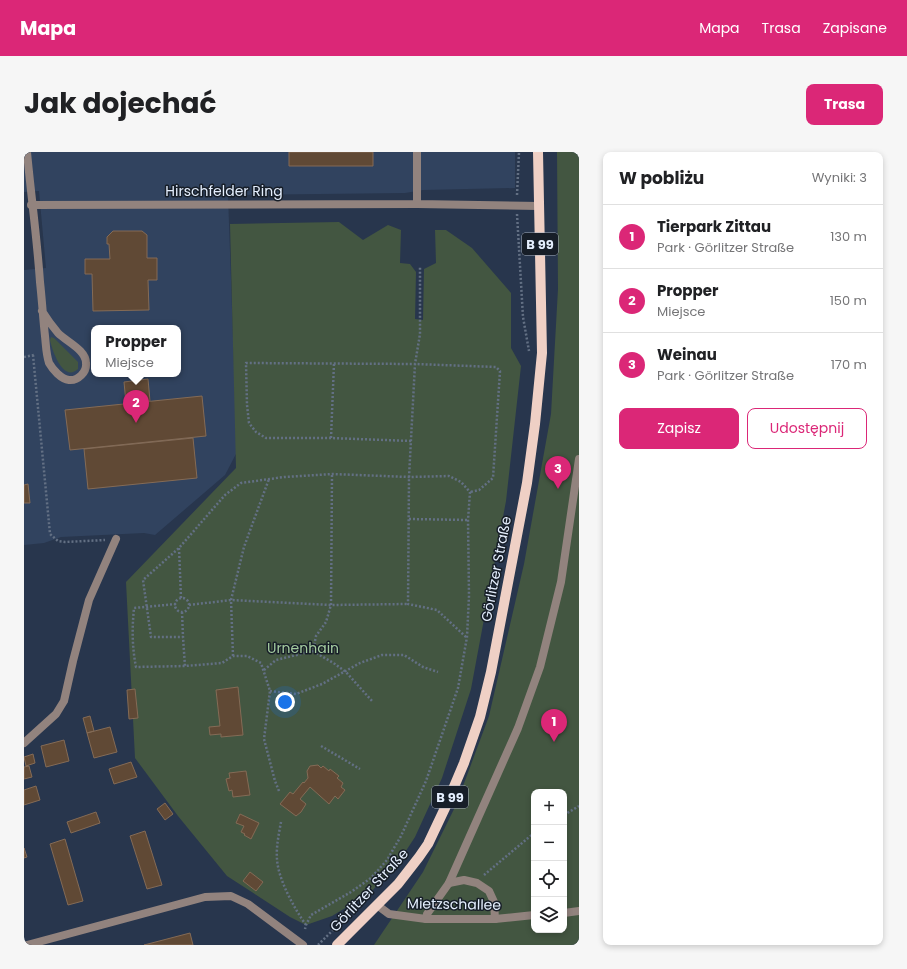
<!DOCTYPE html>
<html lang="pl">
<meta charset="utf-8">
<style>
body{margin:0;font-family:Poppins,sans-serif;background:#f6f6f6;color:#202124}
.controls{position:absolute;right:12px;bottom:12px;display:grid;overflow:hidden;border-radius:8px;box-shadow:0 2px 6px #0003}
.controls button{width:36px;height:36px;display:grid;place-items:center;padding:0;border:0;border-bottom:1px solid #e0e0e0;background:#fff;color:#202124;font:20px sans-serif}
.you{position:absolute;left:261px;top:550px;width:14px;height:14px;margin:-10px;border:3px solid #fff;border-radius:50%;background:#1a73e8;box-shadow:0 0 0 6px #1a73e833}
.badge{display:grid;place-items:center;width:26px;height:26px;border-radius:50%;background:#db2777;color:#fff;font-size:13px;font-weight:700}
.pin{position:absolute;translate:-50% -33px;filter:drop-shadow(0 1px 2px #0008)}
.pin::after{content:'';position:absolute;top:21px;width:14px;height:12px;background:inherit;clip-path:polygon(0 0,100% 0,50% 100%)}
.popup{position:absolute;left:67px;top:173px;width:90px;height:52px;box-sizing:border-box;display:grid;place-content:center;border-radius:8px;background:#fff;filter:drop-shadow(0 1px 3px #0005);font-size:13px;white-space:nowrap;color:#757577}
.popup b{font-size:15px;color:#202124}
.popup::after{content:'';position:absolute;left:50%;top:100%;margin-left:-8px;border:8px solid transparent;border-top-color:#fff}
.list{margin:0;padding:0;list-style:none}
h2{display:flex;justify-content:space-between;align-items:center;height:52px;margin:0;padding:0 16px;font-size:17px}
h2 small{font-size:13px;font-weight:400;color:#757577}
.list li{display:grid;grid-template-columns:26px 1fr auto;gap:12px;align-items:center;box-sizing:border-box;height:64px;padding:0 16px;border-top:1px solid #e0e0e0}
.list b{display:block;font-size:15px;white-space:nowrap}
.list p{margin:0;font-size:13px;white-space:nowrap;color:#757577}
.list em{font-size:13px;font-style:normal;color:#757577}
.actions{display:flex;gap:8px;padding:12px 16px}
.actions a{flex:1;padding:9px 0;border:1px solid #db2777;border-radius:8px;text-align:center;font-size:14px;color:#db2777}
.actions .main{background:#db2777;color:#fff}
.icon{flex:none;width:22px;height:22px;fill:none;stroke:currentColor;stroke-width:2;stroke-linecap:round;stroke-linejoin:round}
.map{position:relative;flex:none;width:555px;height:793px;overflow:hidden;border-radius:8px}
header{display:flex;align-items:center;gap:24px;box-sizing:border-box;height:56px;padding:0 20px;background:#db2777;color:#fff}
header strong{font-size:19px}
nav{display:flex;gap:22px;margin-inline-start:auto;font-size:14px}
.intro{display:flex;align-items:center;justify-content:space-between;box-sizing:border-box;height:96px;padding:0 24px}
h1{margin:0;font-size:28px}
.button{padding:10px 18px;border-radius:8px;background:#db2777;color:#fff;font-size:14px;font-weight:700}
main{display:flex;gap:24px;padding:0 24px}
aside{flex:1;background:#fff;border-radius:8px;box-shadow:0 2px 6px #0003}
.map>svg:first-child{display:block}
.built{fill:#31435f;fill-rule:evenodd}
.green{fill:#435641;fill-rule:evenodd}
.building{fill:#604935;stroke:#846b56}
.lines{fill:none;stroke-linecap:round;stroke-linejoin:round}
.path{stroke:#637084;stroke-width:2.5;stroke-dasharray:2 2;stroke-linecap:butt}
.service{stroke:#92837e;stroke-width:8}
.pedestrian{stroke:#92837e;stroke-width:8}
.minor{stroke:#92837e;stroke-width:8}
.tertiary{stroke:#92837e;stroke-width:8}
.primary{stroke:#efd0c5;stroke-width:10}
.labels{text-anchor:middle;stroke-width:3;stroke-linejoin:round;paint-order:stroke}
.shield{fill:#171e28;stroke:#a7b0be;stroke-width:1}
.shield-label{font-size:13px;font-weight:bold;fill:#e5effe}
.street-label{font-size:14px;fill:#e5effe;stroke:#171e28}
.park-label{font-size:14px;fill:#a5cca0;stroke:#171e28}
</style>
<header>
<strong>Mapa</strong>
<nav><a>Mapa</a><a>Trasa</a><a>Zapisane</a></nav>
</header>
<div class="intro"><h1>Jak dojechać</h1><a class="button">Trasa</a></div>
<main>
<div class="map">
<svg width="555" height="793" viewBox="0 0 555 793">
<rect width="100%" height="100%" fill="#28364d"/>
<path class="built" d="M0,0H491V36L399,38L381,41L204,43L213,300L201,323L131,383L120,381L37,385L20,391L0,393V118L22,116L15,39L0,40ZM70,176H154V222H70Z"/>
<path class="green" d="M533,0H555V793H350L399,720L432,653L465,564L500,412L527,262L534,137ZM510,640H540V778H510Z
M315,70L339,88L364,73L377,78L376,111L386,112L392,120L391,167L399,168L400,117L412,111L411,78H422L448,96L487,141V196L497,214L482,349L447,537L418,626L391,685L374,711L346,741L308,764L282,773L266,765L203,724L154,664L111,606L102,430L212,316L206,72Z
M27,185L30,186L54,210V217C39,231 28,198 26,188Z"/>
<path class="building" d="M265,0H349V14H265Z
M89,79H118L123,83V106H133V128H124L125,158L69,159L68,122H61V107H86L85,92H83V85Z
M124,227L126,249L102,251L100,230Z
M178,244L182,284L46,298L41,258Z
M169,286L173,326L64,337L60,297Z
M4,332L6,351H0V333Z
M214,535L219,583L197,585V582L186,583L185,575L196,574L192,538Z
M111,537L114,566L105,567L103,538Z
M66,564L70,579L63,581L59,566Z
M86,575L93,600L70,606L63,581Z
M40,588L45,609L22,615L17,594Z
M9,602L11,611L2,614L0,605Z
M107,610L113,625L90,632L85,617Z
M294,613L297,616L299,614L305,619L306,617L315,624L313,626L319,631L317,635L321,638L314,647L311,644L305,652L286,635L276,647L282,652L277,660L272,664L256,652L266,640L269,642L279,630L280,631L284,626L283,619L286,614Z
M5,614L8,625L0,627V615Z
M222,619L226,643L209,645L208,638L205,639L202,627L206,626L205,621Z
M12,634L16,648L0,653V638Z
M141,651L149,662L141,668L133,657Z
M72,660L76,671L47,681L43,670Z
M216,662L235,671L227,687L220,683L221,682L217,680L220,674L212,671Z
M121,679L138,733L123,737L106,684Z
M41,687L59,749L44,753L26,692Z
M0,696L3,705L0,706Z
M226,720L239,730L232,739L219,729Z
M166,781L169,793H120Z"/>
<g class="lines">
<path class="path" d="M493,43L495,0
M493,62L499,165L505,199
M9,203L26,382L34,389L41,390L81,388
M0,205L10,203
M307,286L310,211
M387,289L307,286H242L232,280L225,271L223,253L222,211L391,212L396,182V115
M385,367L444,368
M155,396L157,446
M151 453a7 7 0 1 1 14 0a7 7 0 1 1-14 0Z
M152,452L110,456C108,476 108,495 112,515L161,514
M165,453L207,448L307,453L384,452
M158,460L159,485
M442,485L413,458L384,452L385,325L391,212L472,215L476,219L469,326L455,338L446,340
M289,499L311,512L322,520L348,549
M209,504L207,448L220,395L245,327
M240,518L252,508L289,499L292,484L302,470L307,453L308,322
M246,539L272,542L298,532L336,511L358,503H380L399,515L414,520
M297,594L336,617
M255,639L251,629L240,587L246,539L237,511L223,504H209L198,511L161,514L159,485H127L119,428L155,396L201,343L217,331L260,325L308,322L385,325L425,324L437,330L446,340L444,368L445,444L443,485L434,536L402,629L377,684L363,708L347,726L327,740L287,763L282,773L281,777
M540,663L555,654
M257,670C255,681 252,695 253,707C254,727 270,756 282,773
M460,723L510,681
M294,793L310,777"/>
<path class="service" d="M402,767L403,762L425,731L440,728L453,731L465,739L470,750L471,767"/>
<path class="pedestrian" d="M425,731L494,576L516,515L537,430L555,307"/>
<path class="minor" d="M3,0C7,43 13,86 16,130C18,148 19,166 21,184C22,193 22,202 25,211C29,218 37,227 45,228C54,229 63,220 62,211C62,198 43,190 34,181C28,174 23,167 18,159
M393,52V0
M7,53L393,52L515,54
M0,591L32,562L40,549L49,509L65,448L92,387
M353,753L365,762L402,767H471L510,763
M540,761L555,759"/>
<path class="tertiary" d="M3,793L181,745L207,744L224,752L279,793"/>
<path class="primary" d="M313,793L374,732L395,705L404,692L421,656L440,611L456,565L467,520L503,331L511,272L518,201L514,0"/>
</g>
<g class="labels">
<g class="shield">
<rect x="498" y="81" width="36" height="22" rx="3"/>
<rect x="408" y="634" width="36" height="22" rx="3"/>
</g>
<g class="shield-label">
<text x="516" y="97">B 99</text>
<text x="426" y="650">B 99</text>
</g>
<g class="street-label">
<text x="200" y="44">Hirschfelder Ring</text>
<text transform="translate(472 417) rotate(-79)" y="5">Görlitzer Straße</text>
<text transform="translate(345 738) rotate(-47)" y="5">Görlitzer Straße</text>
<text transform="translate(430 752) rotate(1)" y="5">Mietzschallee</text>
</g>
<g class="park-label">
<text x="279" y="501">Urnenhain</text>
</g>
</g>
</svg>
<div class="controls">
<button>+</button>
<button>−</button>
<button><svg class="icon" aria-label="locate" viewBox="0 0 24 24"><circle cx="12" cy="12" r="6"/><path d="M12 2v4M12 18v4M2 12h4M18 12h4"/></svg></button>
<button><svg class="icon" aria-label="layers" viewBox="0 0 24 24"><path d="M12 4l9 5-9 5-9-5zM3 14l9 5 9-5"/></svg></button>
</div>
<div class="you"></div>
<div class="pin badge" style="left:530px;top:590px">1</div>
<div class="pin badge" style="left:112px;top:271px">2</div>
<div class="popup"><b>Propper</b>Miejsce</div>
<div class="pin badge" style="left:534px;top:337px">3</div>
</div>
<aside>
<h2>W pobliżu<small>Wyniki: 3</small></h2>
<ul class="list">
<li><span class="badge">1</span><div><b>Tierpark Zittau</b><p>Park · Görlitzer Straße</p></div><em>130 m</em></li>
<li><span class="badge">2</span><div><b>Propper</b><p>Miejsce</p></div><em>150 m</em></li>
<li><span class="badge">3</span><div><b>Weinau</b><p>Park · Görlitzer Straße</p></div><em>170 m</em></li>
</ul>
<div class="actions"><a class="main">Zapisz</a><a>Udostępnij</a></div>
</aside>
</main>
